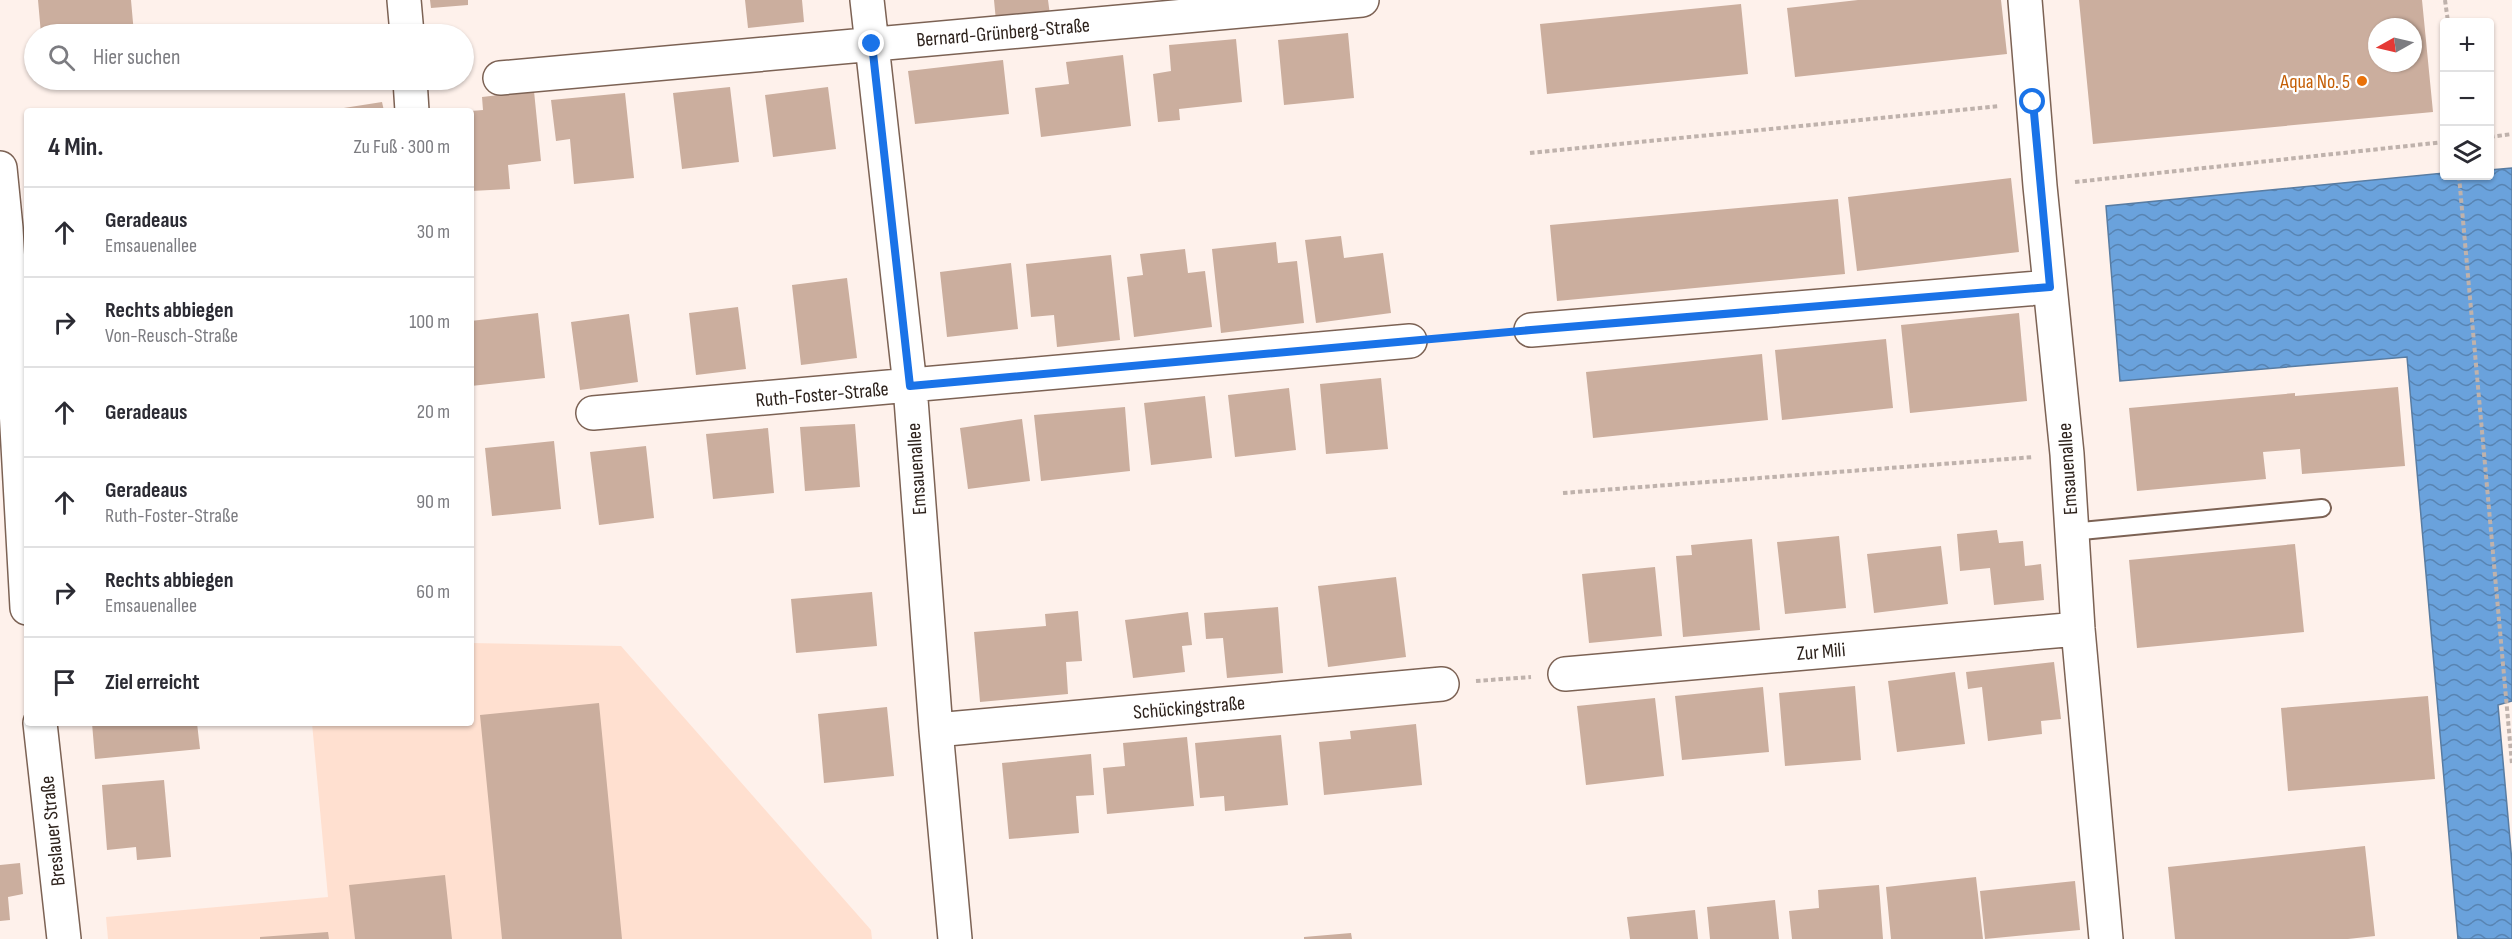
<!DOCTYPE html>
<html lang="de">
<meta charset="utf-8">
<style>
body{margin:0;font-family:"Sofia Sans Condensed",sans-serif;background:#f2f2f3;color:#2b2b33}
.controls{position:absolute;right:18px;top:18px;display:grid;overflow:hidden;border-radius:6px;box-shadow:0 2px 4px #0004}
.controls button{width:54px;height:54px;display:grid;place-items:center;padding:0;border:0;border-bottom:2px solid #e1e1e2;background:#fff;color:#2b2b33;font:30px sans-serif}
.compass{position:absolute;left:2368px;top:18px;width:54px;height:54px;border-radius:50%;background:#fff;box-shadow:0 2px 4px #0004;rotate:262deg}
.stop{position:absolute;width:18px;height:18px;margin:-14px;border:4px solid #1a73e8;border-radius:50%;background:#fff}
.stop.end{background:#1a73e8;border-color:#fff;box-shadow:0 2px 6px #0008}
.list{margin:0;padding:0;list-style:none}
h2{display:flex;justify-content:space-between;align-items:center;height:78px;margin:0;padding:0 24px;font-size:26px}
h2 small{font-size:20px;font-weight:400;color:#7c7c81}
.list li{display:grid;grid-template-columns:39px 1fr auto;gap:18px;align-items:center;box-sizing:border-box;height:90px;padding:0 24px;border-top:2px solid #e1e1e2}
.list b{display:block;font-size:22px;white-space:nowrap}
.list p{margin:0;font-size:20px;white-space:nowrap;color:#7c7c81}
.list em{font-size:20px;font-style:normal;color:#7c7c81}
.icon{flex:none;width:33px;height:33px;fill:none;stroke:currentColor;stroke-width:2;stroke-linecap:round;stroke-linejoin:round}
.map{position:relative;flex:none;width:2512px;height:939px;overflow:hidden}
.search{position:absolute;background:#fff;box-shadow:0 2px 4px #0004;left:24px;top:24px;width:450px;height:66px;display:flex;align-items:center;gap:15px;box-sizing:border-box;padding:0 21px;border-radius:33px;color:#7c7c81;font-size:22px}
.panel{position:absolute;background:#fff;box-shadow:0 2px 4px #0004;left:24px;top:108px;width:450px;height:618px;border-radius:6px}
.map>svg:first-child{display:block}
.built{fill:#ffe0d0}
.water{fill:url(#water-waves);stroke:#587ca2;stroke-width:1.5}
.building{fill:#cbae9e;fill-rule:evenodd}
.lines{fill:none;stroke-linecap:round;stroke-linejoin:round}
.service-casing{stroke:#7c6254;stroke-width:20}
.minor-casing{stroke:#7c6254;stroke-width:36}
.path{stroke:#bfb2ac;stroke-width:4;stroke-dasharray:4.5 3;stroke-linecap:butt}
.service{stroke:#fff;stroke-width:16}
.minor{stroke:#fff;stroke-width:33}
.route{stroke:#1a73e8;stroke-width:8}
.food-dot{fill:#e8710a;stroke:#fff;stroke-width:2}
.labels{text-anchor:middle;stroke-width:4.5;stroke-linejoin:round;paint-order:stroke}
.street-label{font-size:20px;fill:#2d221c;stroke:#fff}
.food-label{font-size:20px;fill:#c56008;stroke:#fff;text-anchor:end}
</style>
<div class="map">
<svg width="2512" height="939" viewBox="0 0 2512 939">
<defs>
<pattern id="water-waves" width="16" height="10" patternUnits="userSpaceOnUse" patternTransform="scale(1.5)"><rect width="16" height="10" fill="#6aa2dc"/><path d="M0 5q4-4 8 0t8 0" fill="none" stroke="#5884b2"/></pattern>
</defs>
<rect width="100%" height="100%" fill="#fef1eb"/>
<path class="built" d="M471,643L621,646L871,930L872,939H108L106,917L328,897L312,723H471Z"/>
<path class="water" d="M2512,168V701L2498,705L2512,862V939H2458L2407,357L2120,381L2106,206L2444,173V176H2490V170Z"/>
<path class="building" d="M38,0H131L134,34H41Z
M430,0H468V5L431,8Z
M745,0H802L804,22L748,28Z
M994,0H1048L1050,15L996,21Z
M1858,0H2001L2007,54L1795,77L1787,8Z
M2079,0H2422L2433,112L2093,144ZM2377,27H2413V63H2377Z
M1741,4L1748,74L1547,94L1540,24Z
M1348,33L1354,98L1284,105L1278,40Z
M1236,39L1242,102L1179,109L1180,120L1158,122L1153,74L1171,71L1169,45Z
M1123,55L1131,126L1041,137L1035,88L1069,84L1066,62Z
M1003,60L1009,114L915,124L908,71Z
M730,87L739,162L682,169L673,93Z
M828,87L836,149L773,157L765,95Z
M534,91L541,161L508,165L510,189L471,191V111L483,110L482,97Z
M625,93L634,178L574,184L570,139L556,141L551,100Z
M382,102L384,111H331V110Z
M2011,178L2019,252L1857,271L1848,197Z
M1838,199L1845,274L1557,301L1550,225Z
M1341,236L1344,258L1383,253L1391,313L1316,323L1305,240Z
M1276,242L1278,263L1297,261L1304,323L1221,333L1212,249Z
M1185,249L1188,273L1205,271L1212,327L1134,337L1127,277L1143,275L1140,254Z
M1111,255L1120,340L1057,347L1054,315L1031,317L1026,264Z
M1011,263L1018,329L947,337L940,272Z
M847,278L857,358L801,365L792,285Z
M738,307L746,369L696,375L689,313Z
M538,313L545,378L471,386V321Z
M2019,313L2027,401L1910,413L1901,325Z
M629,314L638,382L580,390L571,322Z
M1886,339L1893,408L1782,420L1775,350Z
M1762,354L1768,420L1593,438L1586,372Z
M1381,378L1388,449L1326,454L1320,384Z
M2398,387L2405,466L2302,474L2300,449L2263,452L2266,479L2137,491L2129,408L2295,393V396Z
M1289,388L1296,450L1235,457L1228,395Z
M1205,396L1212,458L1151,465L1144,403Z
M1125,407L1130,471L1041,481L1034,415Z
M1022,419L1030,481L968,489L960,428Z
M855,424L860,487L805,491L800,427Z
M768,428L774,493L713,499L706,434Z
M554,441L561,509L492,516L485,448Z
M646,446L654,518L599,525L590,452Z
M1997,530L1999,543L2023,541L2025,566L2041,564L2044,600L1994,605L1990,568L1960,571L1957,534Z
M1839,536L1846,608L1785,614L1777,542Z
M1752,539L1760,630L1683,637L1676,556L1692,555L1691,545Z
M2295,544L2304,632L2137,648L2129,560Z
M1941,546L1948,604L1874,613L1867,554Z
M1655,567L1662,636L1589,643L1582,574Z
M1396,577L1406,657L1328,667L1318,586Z
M872,592L877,646L796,653L791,599Z
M1278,607L1283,673L1227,678L1223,638L1206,639L1204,613Z
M1078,611L1082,661L1066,662L1068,694L980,702L974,632L1046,626L1045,614Z
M1188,612L1192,645L1182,646L1185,672L1133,678L1125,620Z
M2054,662L2061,719L2041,721L2042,734L1988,741L1982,687L1968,689L1966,672Z
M1955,672L1965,744L1897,752L1888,681Z
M1855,686L1861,760L1785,766L1779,693Z
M1763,687L1769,752L1682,760L1675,696Z
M2428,696L2435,779L2288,791L2281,708Z
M1655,698L1664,776L1586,785L1577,706Z
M599,703L622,939H502L480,715Z
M887,707L894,776L824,783L818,714Z
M92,723H197L200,749L95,759Z
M1416,724L1422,785L1324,795L1319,742L1351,739L1350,731Z
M1281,735L1288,805L1225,811L1224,796L1200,798L1195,743Z
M1187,737L1194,806L1107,814L1103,768L1125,766L1123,743Z
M1091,754L1094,795L1076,796L1079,833L1009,839L1002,763Z
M164,780L171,857L137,860L136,847L107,850L102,785Z
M2365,846L2375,936L2348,939H2175L2168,867Z
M20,863L23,894L8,897L10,920L0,921V865Z
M445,875L452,939H355L349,885Z
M1976,877L1983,939H1891L1886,887Z
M2075,881L2080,930L1985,939L1980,891Z
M1879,885L1883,939H1792L1789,911L1819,908L1818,890Z
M1775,900L1779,939H1710L1707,907Z
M1695,910L1698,939H1630L1627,917Z
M328,932L329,939H260V937Z
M1351,933L1352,939H1304V937Z"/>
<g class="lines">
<g class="service-casing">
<path id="service" d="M2071,532L2322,508"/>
</g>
<g class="minor-casing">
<path id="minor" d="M404,0L407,34
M867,0L910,386L936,730L955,939
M2025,0L2040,186L2067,454L2078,629L2106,939
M500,78L1362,0
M410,80L412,111
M0,168L6,228L27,608
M1531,330L2050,287
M593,413L1410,341
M1565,674L2078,629
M40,723L64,939
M936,730L1442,684"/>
</g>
<path class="path" d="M2445,0L2448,22
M2490,137L2512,134
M1530,153L2000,106
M2459,176L2512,764
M2075,182L2444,142
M1444,338L1496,333
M1563,493L2034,457
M1476,681L1531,677"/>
<use href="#service" class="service"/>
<use href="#minor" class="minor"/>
</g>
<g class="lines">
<path class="route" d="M872,44L910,386L1531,330L2050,287L2033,102"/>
</g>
<circle class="food-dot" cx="2362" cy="81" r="6"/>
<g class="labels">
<g class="street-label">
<text transform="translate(1003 32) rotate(-5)" y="7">Bernard-Grünberg-Straße</text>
<text transform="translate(822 394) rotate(-5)" y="7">Ruth-Foster-Straße</text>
<text transform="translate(916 469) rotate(-94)" y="7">Emsauenallee</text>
<text transform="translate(2067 469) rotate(-94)" y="7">Emsauenallee</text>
<text transform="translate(1821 651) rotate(-5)" y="7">Zur Mili</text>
<text transform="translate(1189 707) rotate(-5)" y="7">Schückingstraße</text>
<text transform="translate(52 831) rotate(-96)" y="7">Breslauer Straße</text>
</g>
<g class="food-label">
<text x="2350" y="88">Aqua No. 5</text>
</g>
</g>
</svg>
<div class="controls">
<button>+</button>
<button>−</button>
<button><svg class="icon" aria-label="layers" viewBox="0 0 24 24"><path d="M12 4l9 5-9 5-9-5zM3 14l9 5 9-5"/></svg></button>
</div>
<svg class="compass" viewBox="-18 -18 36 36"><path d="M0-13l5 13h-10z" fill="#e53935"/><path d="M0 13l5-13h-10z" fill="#7c7c81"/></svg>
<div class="stop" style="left:2033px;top:102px"></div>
<div class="stop end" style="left:872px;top:44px"></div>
<div class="search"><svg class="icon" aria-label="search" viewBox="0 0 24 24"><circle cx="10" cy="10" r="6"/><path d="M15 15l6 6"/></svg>Hier suchen</div>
<section class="panel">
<h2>4 Min.<small>Zu Fuß · 300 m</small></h2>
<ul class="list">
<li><svg class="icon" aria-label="ahead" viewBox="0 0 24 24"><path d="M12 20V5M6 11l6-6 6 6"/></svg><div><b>Geradeaus</b><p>Emsauenallee</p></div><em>30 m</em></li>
<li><svg class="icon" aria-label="right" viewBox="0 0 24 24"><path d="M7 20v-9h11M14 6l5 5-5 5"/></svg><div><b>Rechts abbiegen</b><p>Von-Reusch-Straße</p></div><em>100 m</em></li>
<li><svg class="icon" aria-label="ahead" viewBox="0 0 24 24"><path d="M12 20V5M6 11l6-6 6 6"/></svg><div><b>Geradeaus</b></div><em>20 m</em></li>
<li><svg class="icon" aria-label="ahead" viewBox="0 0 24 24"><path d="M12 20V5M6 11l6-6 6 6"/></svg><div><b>Geradeaus</b><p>Ruth-Foster-Straße</p></div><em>90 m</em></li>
<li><svg class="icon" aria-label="right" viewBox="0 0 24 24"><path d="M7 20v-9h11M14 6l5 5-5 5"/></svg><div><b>Rechts abbiegen</b><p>Emsauenallee</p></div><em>60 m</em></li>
<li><svg class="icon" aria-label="arrive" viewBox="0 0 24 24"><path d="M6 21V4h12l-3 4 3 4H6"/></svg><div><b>Ziel erreicht</b></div></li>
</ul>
</section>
</div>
